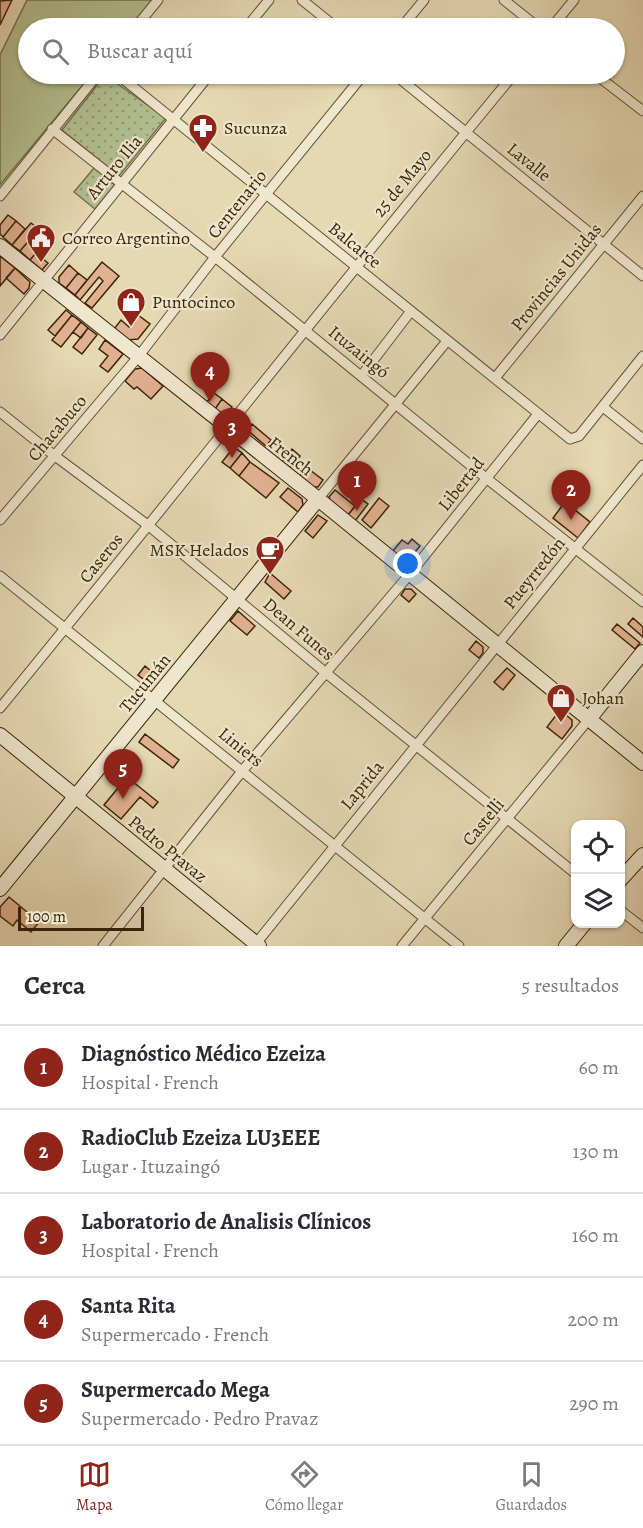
<!DOCTYPE html>
<html lang="es">
<meta charset="utf-8">
<style>
body{margin:0;font-family:Alegreya,serif;background:#f7f7f7;color:#2b2b33}
.controls{position:absolute;right:18px;bottom:18px;display:grid;overflow:hidden;border-radius:12px;box-shadow:0 2px 4px #0004}
.controls button{width:54px;height:54px;display:grid;place-items:center;padding:0;border:0;border-bottom:2px solid #e1e1e2;background:#fff;color:#2b2b33;font:30px sans-serif}
.scale{position:absolute;left:18px;bottom:15px;width:126px;box-sizing:border-box;padding-left:6px;border:3px solid #3b2407;border-top:0;font-size:16px;line-height:21px;white-space:nowrap;color:#3b2407;-webkit-text-stroke:4px #efe6ce;paint-order:stroke}
.you{position:absolute;left:408px;top:564px;width:21px;height:21px;margin:-15px;border:4px solid #fff;border-radius:50%;background:#1a73e8;box-shadow:0 0 0 9px #1a73e833}
.badge{display:grid;place-items:center;width:39px;height:39px;border-radius:50%;background:#8f2418;color:#fff;font-size:20px;font-weight:700}
.pin{position:absolute;translate:-50% -50px;filter:drop-shadow(0 2px 3px #0008)}
.pin::after{content:'';position:absolute;top:32px;width:21px;height:18px;background:inherit;clip-path:polygon(0 0,100% 0,50% 100%)}
.list{margin:0;padding:0;list-style:none}
h2{display:flex;justify-content:space-between;align-items:center;height:78px;margin:0;padding:0 24px;font-size:26px}
h2 small{font-size:20px;font-weight:400;color:#7c7c81}
.list li{display:grid;grid-template-columns:39px 1fr auto;gap:18px;align-items:center;box-sizing:border-box;height:84px;padding:0 24px;border-top:2px solid #e1e1e2}
.list b{display:block;font-size:22px;white-space:nowrap}
.list p{margin:0;font-size:20px;white-space:nowrap;color:#7c7c81}
.list em{font-size:20px;font-style:normal;color:#7c7c81}
.icon{flex:none;width:33px;height:33px;fill:none;stroke:currentColor;stroke-width:2;stroke-linecap:round;stroke-linejoin:round}
.map{position:relative;flex:none;width:643px;height:946px;overflow:hidden}
.search{position:absolute;background:#fff;box-shadow:0 2px 4px #0004;left:18px;right:18px;top:18px;height:66px;display:flex;align-items:center;gap:15px;box-sizing:border-box;padding:0 21px;border-radius:33px;color:#7c7c81;font-size:22px}
.sheet{height:498px;background:#fff}
nav{display:flex;justify-content:space-around;align-items:center;box-sizing:border-box;height:84px;border-top:2px solid #e1e1e2;background:#fff;font-size:16px;color:#7c7c81}
nav a{display:grid;justify-items:center;gap:3px}
nav .on{color:#8f2418}
.map>svg:first-child{display:block}
.grass{fill:url(#grass-dots);stroke:#76724b;stroke-width:1.5}
.park{fill:#b2bf8f;stroke:#76724b;stroke-width:1.5}
.building{fill:#e1b18f;stroke:#3b2407;stroke-width:1.5}
.lines{fill:none;stroke-linecap:round;stroke-linejoin:round}
.street-casing{stroke:#665132;stroke-width:11}
.secondary-casing{stroke:#3b2407;stroke-width:16}
.street{stroke:#efe6ce;stroke-width:9}
.secondary{stroke:#efe6ce;stroke-width:14}
.labels{text-anchor:middle;stroke-width:4.5;stroke-linejoin:round;paint-order:stroke}
.poi-label{font-size:18px;fill:#3b2407;stroke:#efe6ce;text-anchor:start}
.street-label{font-size:18px;fill:#3b2407;stroke:#efe6ce}
</style>
<div class="map">
<svg width="643" height="946" viewBox="0 0 643 946">
<defs>
<pattern id="grass-dots" width="8" height="8" patternUnits="userSpaceOnUse" patternTransform="scale(1.5)"><rect width="8" height="8" fill="#b2bf8f"/><path d="M2 2h.1M6 6h.1" fill="none" stroke="#929b73" stroke-width="1.8" stroke-linecap="round"/></pattern>
</defs>
<rect width="100%" height="100%" fill="#e6d8b3"/>
<filter id="stains"><feTurbulence type="fractalNoise" baseFrequency=".00333" numOctaves="4"/><feColorMatrix values="0 0 0 0 .2 0 0 0 0 .09 0 0 0 0 .02 0 0 0 .5 -.17"/></filter>
<radialGradient id="worn" r=".72"><stop offset=".6" stop-color="#630" stop-opacity="0"/><stop offset="1" stop-color="#630" stop-opacity=".3"/></radialGradient>
<path class="grass" d="M105,75L166,118L119,176L62,130Z
M94,168L115,185L95,209L74,192Z"/>
<path class="park" d="M27,0H152L129,28H28V74H92L0,185V55Z"/>
<path class="building" d="M12,0L0,25V1Z
M8,215L16,221L3,237L0,234V225Z
M16,221L25,229L12,245L3,237Z
M31,223L39,229L20,251L12,245Z
M32,237L43,245L30,260L20,251Z
M36,253L48,263L42,270L30,260Z
M0,256L15,268L0,286Z
M102,262L119,276L92,308L85,303L103,281L99,277L80,300L75,295Z
M69,265L78,273L66,288L59,283V277Z
M15,268L30,282L29,288L24,294L6,278Z
M78,273L87,280L75,295L66,288Z
M66,310L72,315L55,336L48,330Z
M72,315L81,322L61,347L52,340Z
M138,315L150,324L138,339L128,340L114,329L121,320L129,327Z
M81,322L88,328L81,338L73,332Z
M88,328L97,335L82,354L73,347Z
M105,340L123,354L108,372L100,366L108,356L99,349Z
M142,368L163,386L151,399L137,387L134,389L125,381L135,369Z
M214,393L222,399L215,409L206,403Z
M222,399L232,407L226,413L221,414L215,409Z
M252,424L271,440L266,446L247,430Z
M234,447L242,453L230,468L222,462Z
M292,449L300,456L289,469L281,463Z
M242,453L250,462L239,476L230,468Z
M250,462L279,483L266,498L239,476Z
M306,467L323,480L318,487H312L299,477Z
M288,488L302,499L303,505L298,512L280,497Z
M335,490L355,506L348,515L331,502L329,497Z
M379,498L389,506L371,528L362,520Z
M361,499L368,504L355,521L348,515Z
M565,502L590,522L578,538L553,518Z
M318,515L327,521L313,538L305,531Z
M412,539L420,546L406,563L392,552L402,540L408,544Z
M270,573L291,591L284,599L265,582Z
M405,589H411L416,594L409,602L401,595Z
M238,611L255,626L247,635L230,621Z
M633,618L643,627V637L628,624Z
M617,624L640,643L635,649L612,630Z
M476,641L483,647V653L479,658L469,650Z
M145,666L158,677L151,685L138,675Z
M507,668L515,675L503,690L494,682Z
M560,710L572,720V726L562,739L547,727Z
M145,734L179,760L173,768L139,742Z
M127,777L158,802L153,808L140,797L121,819L104,805Z
M9,897L39,922L31,932L17,920L13,926L0,916V907Z"/>
<g class="lines">
<g class="street-casing">
<path id="street" d="M302,0L337,28
M504,0L539,28
M135,28L158,0
M246,28L269,0
M401,28L424,0
M551,28L574,0
M117,74L570,439L579,436L643,356
M394,74L643,276
M595,74L643,111
M52,129L215,257L486,478L643,602
M0,196L98,74
M0,335L210,74
M362,375L411,311
M495,378L643,196
M603,407L643,439
M0,412L55,456L149,526L326,673L576,874
M318,499L447,341
M0,520L138,357L215,257L364,74
M0,576L459,946
M0,708C173,497 341,283 514,74
M620,910L643,928
M103,946L243,770L409,575L538,414
M254,946L643,465
M402,946L589,719"/>
</g>
<g class="secondary-casing">
<path id="secondary" d="M0,246L318,499L643,763
M589,719L643,652
M0,735L259,946
M620,880L643,855
M0,889L318,499
M566,946L584,924"/>
</g>
<use href="#street" class="street"/>
<use href="#secondary" class="secondary"/>
</g>
<defs>
<g id="pharmacy-pin" transform="scale(1.5)"><path d="M0 17L-7.5 6A9.5 9.5 0 1 1 7.5 6Z" fill="#8f2418" stroke="#efe6ce"/><path d="M-2-6h4v4h4v4h-4v4h-4v-4h-4v-4h4Z" fill="#fff"/></g>
<g id="civic-pin" transform="scale(1.5)"><path d="M0 17L-7.5 6A9.5 9.5 0 1 1 7.5 6Z" fill="#8f2418" stroke="#efe6ce"/><path d="M-.6-6.5H3V-4.5H.6V-3L4-1V1h2V6H-6V1h2V-1L-.6-3ZM-1.2 2.5V6h2.4V2.5Z" fill="#fff"/></g>
<g id="shop-pin" transform="scale(1.5)"><path d="M0 17L-7.5 6A9.5 9.5 0 1 1 7.5 6Z" fill="#8f2418" stroke="#efe6ce"/><path d="M-5-2.5h2.3a2.7 3.5 0 0 1 5.4 0H5L5.5 6h-11ZM-1.5-2.5h3a1.5 2.3 0 0 0-3 0Z" fill="#fff"/></g>
<g id="cafe-pin" transform="scale(1.5)"><path d="M0 17L-7.5 6A9.5 9.5 0 1 1 7.5 6Z" fill="#8f2418" stroke="#efe6ce"/><path d="M-5.5-4.5H6V0H3Q3 3.5 0 3.5H-2.5Q-5.5 3.5-5.5 0ZM3-3.2v2h1.7v-2ZM-6 4.5H4V6H-6Z" fill="#fff"/></g>
</defs>
<g fill-rule="evenodd">
<use href="#pharmacy-pin" x="203" y="128"/>
<use href="#civic-pin" x="41" y="238"/>
<use href="#shop-pin" x="131" y="302"/>
<use href="#cafe-pin" x="270" y="550"/>
<use href="#shop-pin" x="561" y="698"/>
</g>
<g class="labels">
<g class="poi-label">
<text x="224" y="134">Sucunza</text>
<text x="62" y="244">Correo Argentino</text>
<text x="152" y="308">Puntocinco</text>
<text x="249" y="556" text-anchor="end">MSK Helados</text>
<text x="582" y="704">Johan</text>
</g>
<g class="street-label">
<text transform="translate(529 162) rotate(39)" y="6">Lavalle</text>
<text transform="translate(114 167) rotate(-51)" y="6">Arturo Ilia</text>
<text transform="translate(402 183) rotate(-51)" y="6">25 de Mayo</text>
<text transform="translate(237 204) rotate(-51)" y="6">Centenario</text>
<text transform="translate(355 245) rotate(39)" y="6">Balcarce</text>
<text transform="translate(556 277) rotate(-51)" y="6">Provincias Unidas</text>
<text transform="translate(359 352) rotate(39)" y="6">Ituzaingó</text>
<text transform="translate(57 428) rotate(-50)" y="6">Chacabuco</text>
<text transform="translate(291 456) rotate(38)" y="6">French</text>
<text transform="translate(461 484) rotate(-52)" y="6">Libertad</text>
<text transform="translate(101 558) rotate(-51)" y="6">Caseros</text>
<text transform="translate(534 573) rotate(-51)" y="6">Pueyrredón</text>
<text transform="translate(299 629) rotate(40)" y="6">Dean Funes</text>
<text transform="translate(145 683) rotate(-51)" y="6">Tucumán</text>
<text transform="translate(241 747) rotate(39)" y="6">Liniers</text>
<text transform="translate(362 785) rotate(-51)" y="6">Laprida</text>
<text transform="translate(483 822) rotate(-51)" y="6">Castelli</text>
<text transform="translate(168 849) rotate(39)" y="6">Pedro Pravaz</text>
</g>
</g>
<rect width="100%" height="100%" filter="url(#stains)"/>
<rect width="100%" height="100%" fill="url(#worn)"/>
</svg>
<div class="controls">
<button><svg class="icon" aria-label="locate" viewBox="0 0 24 24"><circle cx="12" cy="12" r="6"/><path d="M12 2v4M12 18v4M2 12h4M18 12h4"/></svg></button>
<button><svg class="icon" aria-label="layers" viewBox="0 0 24 24"><path d="M12 4l9 5-9 5-9-5zM3 14l9 5 9-5"/></svg></button>
</div>
<div class="scale">100 m</div>
<div class="you"></div>
<div class="pin badge" style="left:357px;top:511px">1</div>
<div class="pin badge" style="left:571px;top:520px">2</div>
<div class="pin badge" style="left:232px;top:458px">3</div>
<div class="pin badge" style="left:210px;top:402px">4</div>
<div class="pin badge" style="left:123px;top:799px">5</div>
<div class="search"><svg class="icon" aria-label="search" viewBox="0 0 24 24"><circle cx="10" cy="10" r="6"/><path d="M15 15l6 6"/></svg>Buscar aquí</div>
</div>
<section class="sheet">
<h2>Cerca<small>5 resultados</small></h2>
<ul class="list">
<li><span class="badge">1</span><div><b>Diagnóstico Médico Ezeiza</b><p>Hospital · French</p></div><em>60 m</em></li>
<li><span class="badge">2</span><div><b>RadioClub Ezeiza LU3EEE</b><p>Lugar · Ituzaingó</p></div><em>130 m</em></li>
<li><span class="badge">3</span><div><b>Laboratorio de Analisis Clínicos</b><p>Hospital · French</p></div><em>160 m</em></li>
<li><span class="badge">4</span><div><b>Santa Rita</b><p>Supermercado · French</p></div><em>200 m</em></li>
<li><span class="badge">5</span><div><b>Supermercado Mega</b><p>Supermercado · Pedro Pravaz</p></div><em>290 m</em></li>
</ul>
</section>
<nav>
<a class="on"><svg class="icon" aria-label="map" viewBox="0 0 24 24"><path d="M3 6l6-2 6 2 6-2v14l-6 2-6-2-6 2zM9 4v14M15 6v14"/></svg>Mapa</a>
<a><svg class="icon" aria-label="directions" viewBox="0 0 24 24"><path d="M12 3l9 9-9 9-9-9zM9 14v-3h6M13 9l2 2-2 2"/></svg>Cómo llegar</a>
<a><svg class="icon" aria-label="saved" viewBox="0 0 24 24"><path d="M7 4h10v16l-5-4-5 4z"/></svg>Guardados</a>
</nav>
